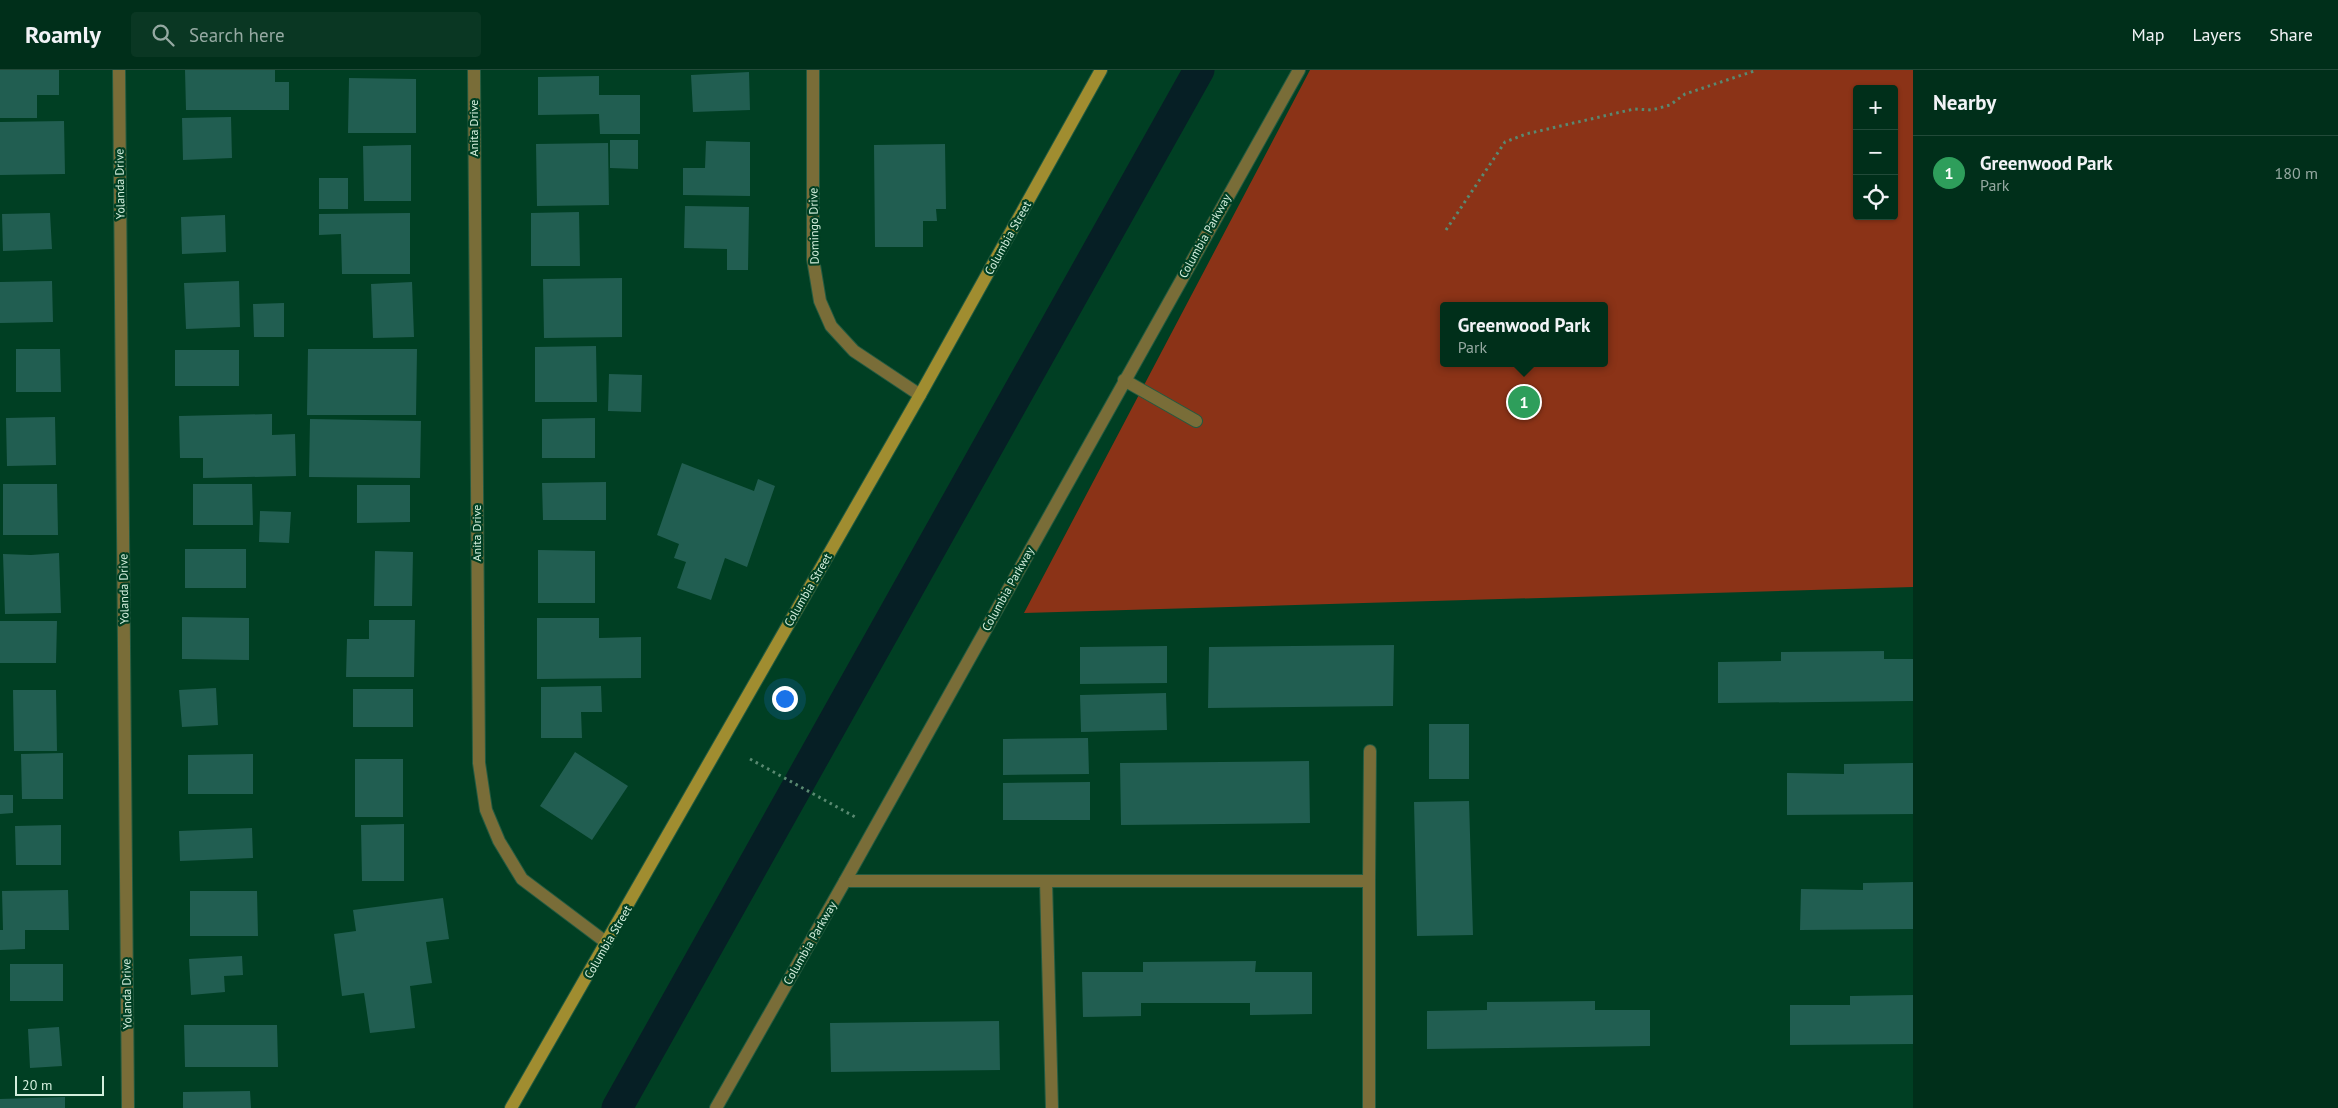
<!DOCTYPE html>
<meta charset="utf-8">
<style>
body{margin:0;font-family:"PT Sans",sans-serif;background:#0a3723;color:#f1f3f6}
.controls{position:absolute;right:15px;top:15px;display:grid;overflow:hidden;border-radius:5px;box-shadow:0 1px 4px #0004}
.controls button{width:45px;height:45px;display:grid;place-items:center;padding:0;border:0;border-bottom:1px solid #224a39;background:#002f1a;color:#f1f3f6;font:25px sans-serif}
.scale{position:absolute;left:15px;bottom:12px;width:89px;box-sizing:border-box;padding-left:5px;border:2px solid #d3efdd;border-top:0;font-size:14px;line-height:18px;white-space:nowrap;color:#d3efdd;-webkit-text-stroke:4px #003f23;paint-order:stroke}
.you{position:absolute;left:784px;top:628px;width:18px;height:18px;margin:-12px;border:4px solid #fff;border-radius:50%;background:#1a73e8;box-shadow:0 0 0 8px #1a73e833}
.badge{display:grid;place-items:center;width:32px;height:32px;border-radius:50%;background:#fe86e0;color:#fff;font-size:16px;font-weight:700}
.pin{position:absolute;translate:-50% -50%;border:2px solid #fff;box-shadow:0 1px 5px #0006}
.popup{position:absolute;left:1440px;top:232px;width:168px;height:65px;box-sizing:border-box;display:grid;place-content:center;border-radius:5px;background:#002f1a;filter:drop-shadow(0 1px 4px #0005);font-size:16px;white-space:nowrap;color:#95a9a2}
.popup b{font-size:19px;color:#f1f3f6}
.popup::after{content:'';position:absolute;left:50%;top:100%;margin-left:-10px;border:10px solid transparent;border-top-color:#002f1a}
.list{margin:0;padding:0;list-style:none}
h2{display:flex;justify-content:space-between;align-items:center;height:65px;margin:0;padding:0 20px;font-size:21px}
h2 small{font-size:16px;font-weight:400;color:#95a9a2}
.list li{display:grid;grid-template-columns:32px 1fr auto;gap:15px;align-items:center;box-sizing:border-box;height:75px;padding:0 20px;border-top:1px solid #224a39}
.list b{display:block;font-size:19px;white-space:nowrap}
.list p{margin:0;font-size:16px;white-space:nowrap;color:#95a9a2}
.list em{font-size:16px;font-style:normal;color:#95a9a2}
.icon{flex:none;width:28px;height:28px;fill:none;stroke:currentColor;stroke-width:2;stroke-linecap:round;stroke-linejoin:round}
.map{position:relative;flex:none;width:1913px;height:1038px;overflow:hidden}
header{display:flex;align-items:center;gap:30px;box-sizing:border-box;height:70px;padding:0 25px;background:#002f1a;border-bottom:1px solid #224a39}
header strong{font-size:24px}
nav{display:flex;gap:28px;margin-inline-start:auto;font-size:18px}
.search{width:350px;height:45px;background:#0a3723;display:flex;align-items:center;gap:12px;box-sizing:border-box;padding:0 18px;border-radius:5px;color:#95a9a2;font-size:19px}
main{display:flex}
aside{flex:1;background:#002f1a}
.map>svg:first-child{display:block}
.green{fill:#8b3317;fill-rule:evenodd}
.lines{fill:none;stroke-linecap:round;stroke-linejoin:round}
.canal{stroke:#061f25;stroke-width:31}
.building{fill:#215e51}
.lane-casing{stroke:#225b41;stroke-width:14}
.street-casing{stroke:#225b41;stroke-width:14}
.secondary-casing{stroke:#225b41;stroke-width:14}
.path{stroke:#598971;stroke-width:3;stroke-dasharray:2.5 4;stroke-linecap:butt}
.lane{stroke:#796d38;stroke-width:12}
.street{stroke:#796d38;stroke-width:12}
.secondary{stroke:#a08d30;stroke-width:12}
.labels{text-anchor:middle;stroke-width:4.5;stroke-linejoin:round;paint-order:stroke}
.street-label{font-size:12px;fill:#d3efdd;stroke:#003f23}
</style>
<header>
<strong>Roamly</strong>
<div class="search"><svg class="icon" aria-label="search" viewBox="0 0 24 24"><circle cx="10" cy="10" r="6"/><path d="M15 15l6 6"/></svg>Search here</div>
<nav><a>Map</a><a>Layers</a><a>Share</a></nav>
</header>
<main>
<div class="map">
<svg width="1913" height="1038" viewBox="0 0 1913 1038">
<rect width="100%" height="100%" fill="#003f23"/>
<path class="green" d="M1310,0H1913V517L1024,543ZM1857,19H1894V146H1857ZM1444,236H1604V293H1444Z"/>
<g class="lines">
<path class="canal" d="M617,1038L1199,0"/>
</g>
<path class="building" d="M0,0H59V25H37V48H0Z
M185,0H275V12H289V40H186Z
M749,2L750,40L693,42L691,5Z
M599,6V25H640V64H600L599,44L538,45V7Z
M349,8L416,9V63H348Z
M231,47L232,88L183,90L182,48Z
M64,51L65,104L0,105V52Z
M610,70H638V99L610,98Z
M706,71L750,72V126L683,125V98H705Z
M608,73L609,135L537,136L536,74Z
M945,74L946,139H936L937,151H923V177H875L874,75Z
M411,75V131H364L363,76Z
M319,108H348V139H319Z
M685,136L749,137L748,200H727V179L684,178Z
M579,142L580,196H531V143Z
M50,143L52,179L3,181L2,144Z
M410,143V204H342L341,164L319,165V144Z
M225,145L226,182L182,184L181,147Z
M622,208V267L544,268L543,209Z
M52,211L53,252L0,253V212Z
M239,211L240,257L186,259L184,213Z
M412,212L414,267L373,268L371,214Z
M284,233V267H254L253,234Z
M596,276L597,332H535V277Z
M16,279H60L61,322H16Z
M308,279H417L416,345H307Z
M175,280H239V316H175Z
M609,304L642,305L641,342L608,341Z
M272,344V365L295,364L296,406L203,408V388H180L179,346Z
M55,347L56,395L7,396L6,348Z
M595,348V388H542V349Z
M310,349L421,351L420,408L309,407Z
M682,393L754,421L758,409L775,416L747,497L725,488L711,530L677,518L686,492L674,488L679,474L657,465Z
M606,412V450H543L542,413Z
M3,414H57L58,465H3Z
M193,414H252L253,455H193Z
M357,415H410V452L357,453Z
M260,441L291,442L289,473L259,472Z
M185,479H246V518H185Z
M538,480L595,481V533H538Z
M375,481L413,482L412,536H374Z
M59,483L61,543L5,544L3,484L31,485Z
M182,547L249,548V590L182,589Z
M537,548H599V568L641,567V608L537,609Z
M369,550H415L414,607H346L347,569H369Z
M0,551H57L56,593H0Z
M1394,575L1393,636L1208,638L1209,577Z
M1167,576V613L1080,614V577Z
M1884,581V589H1913V631L1718,633V592L1781,591V582Z
M601,616L602,642H581L582,668H541V617Z
M216,618L218,655L182,657L179,620Z
M353,619H413V657H353Z
M13,620H56L57,681H14Z
M1166,623L1167,660L1081,662L1080,625Z
M1429,654H1469V709H1429Z
M1088,668L1089,704L1003,705V669Z
M575,682L628,716L592,770L540,736Z
M63,683V729H22L21,684Z
M253,684V724H188V685Z
M355,689H403V747H355Z
M1309,691L1310,753L1121,755L1120,693Z
M1913,693V744L1787,745V703L1844,704V694Z
M1090,712V750H1003V713Z
M0,725H13V743L0,744Z
M1469,731L1473,865L1417,866L1414,732Z
M404,754V811H362L361,755Z
M61,755V795H16L15,756Z
M252,758L253,788L180,791L179,761Z
M1913,812V859L1800,860L1801,819L1863,820V813Z
M68,820L69,860H25V879L0,880V860H3L2,821Z
M190,821H257L258,866H190Z
M443,828L449,869L426,872L432,913L410,916L415,958L370,963L364,923L342,926L334,864L356,861L353,840Z
M242,886L243,905L224,906L225,922L191,925L189,889Z
M1256,891L1255,902H1312V944L1250,945V933H1141V946L1083,947L1082,902H1143V892Z
M10,894H63V931H10Z
M1913,925V974L1790,975V935H1850V926Z
M1595,931V940H1650V976L1427,979V941L1487,940V932Z
M999,951L1000,1000L831,1002L830,953Z
M184,955H277L278,997H185Z
M59,957L62,996L30,998L28,959Z
M250,1021L251,1038H183V1022Z
M65,1027V1038H0V1029Z"/>
<g class="lines">
<g class="lane-casing">
<path id="lane" d="M1124,310L1196,351
M845,811H1369V1038
M1046,811L1052,1038
M1369,811L1370,681"/>
</g>
<g class="street-casing">
<path id="street" d="M119,0L128,1038
M474,0L479,693L486,740L499,771L522,809L607,873
M813,0V189L820,231L831,256L854,281L920,325
M716,1038L845,811L1299,0"/>
</g>
<g class="secondary-casing">
<path id="secondary" d="M511,1038L920,325L1101,0"/>
</g>
<path class="path" d="M1446,160L1505,72L1526,64L1634,39L1652,40L1670,35L1685,24L1757,0
M750,689L857,748"/>
<use href="#lane" class="lane"/>
<use href="#street" class="street"/>
<use href="#secondary" class="secondary"/>
</g>
<g class="labels">
<g class="street-label">
<text transform="translate(474 58) rotate(-90)" y="4">Anita Drive</text>
<text transform="translate(120 114) rotate(-91)" y="4">Yolanda Drive</text>
<text transform="translate(814 156) rotate(-91)" y="4">Domingo Drive</text>
<text transform="translate(1205 166) rotate(-61)" y="4">Columbia Parkway</text>
<text transform="translate(1008 168) rotate(-61)" y="4">Columbia Street</text>
<text transform="translate(477 463) rotate(-90)" y="4">Anita Drive</text>
<text transform="translate(124 519) rotate(-91)" y="4">Yolanda Drive</text>
<text transform="translate(1008 519) rotate(-61)" y="4">Columbia Parkway</text>
<text transform="translate(808 520) rotate(-60)" y="4">Columbia Street</text>
<text transform="translate(608 872) rotate(-60)" y="4">Columbia Street</text>
<text transform="translate(810 873) rotate(-60)" y="4">Columbia Parkway</text>
<text transform="translate(127 924) rotate(-91)" y="4">Yolanda Drive</text>
</g>
</g>
</svg>
<div class="controls">
<button>+</button>
<button>−</button>
<button><svg class="icon" aria-label="locate" viewBox="0 0 24 24"><circle cx="12" cy="12" r="6"/><path d="M12 2v4M12 18v4M2 12h4M18 12h4"/></svg></button>
</div>
<div class="scale">20 m</div>
<div class="you"></div>
<div class="pin badge" style="left:1524px;top:332px;background:#2e9e5b">1</div>
<div class="popup"><b>Greenwood Park</b>Park</div>
</div>
<aside>
<h2>Nearby<small></small></h2>
<ul class="list">
<li><span class="badge" style="background:#2e9e5b">1</span><div><b>Greenwood Park</b><p>Park</p></div><em>180 m</em></li>
</ul>
</aside>
</main>
